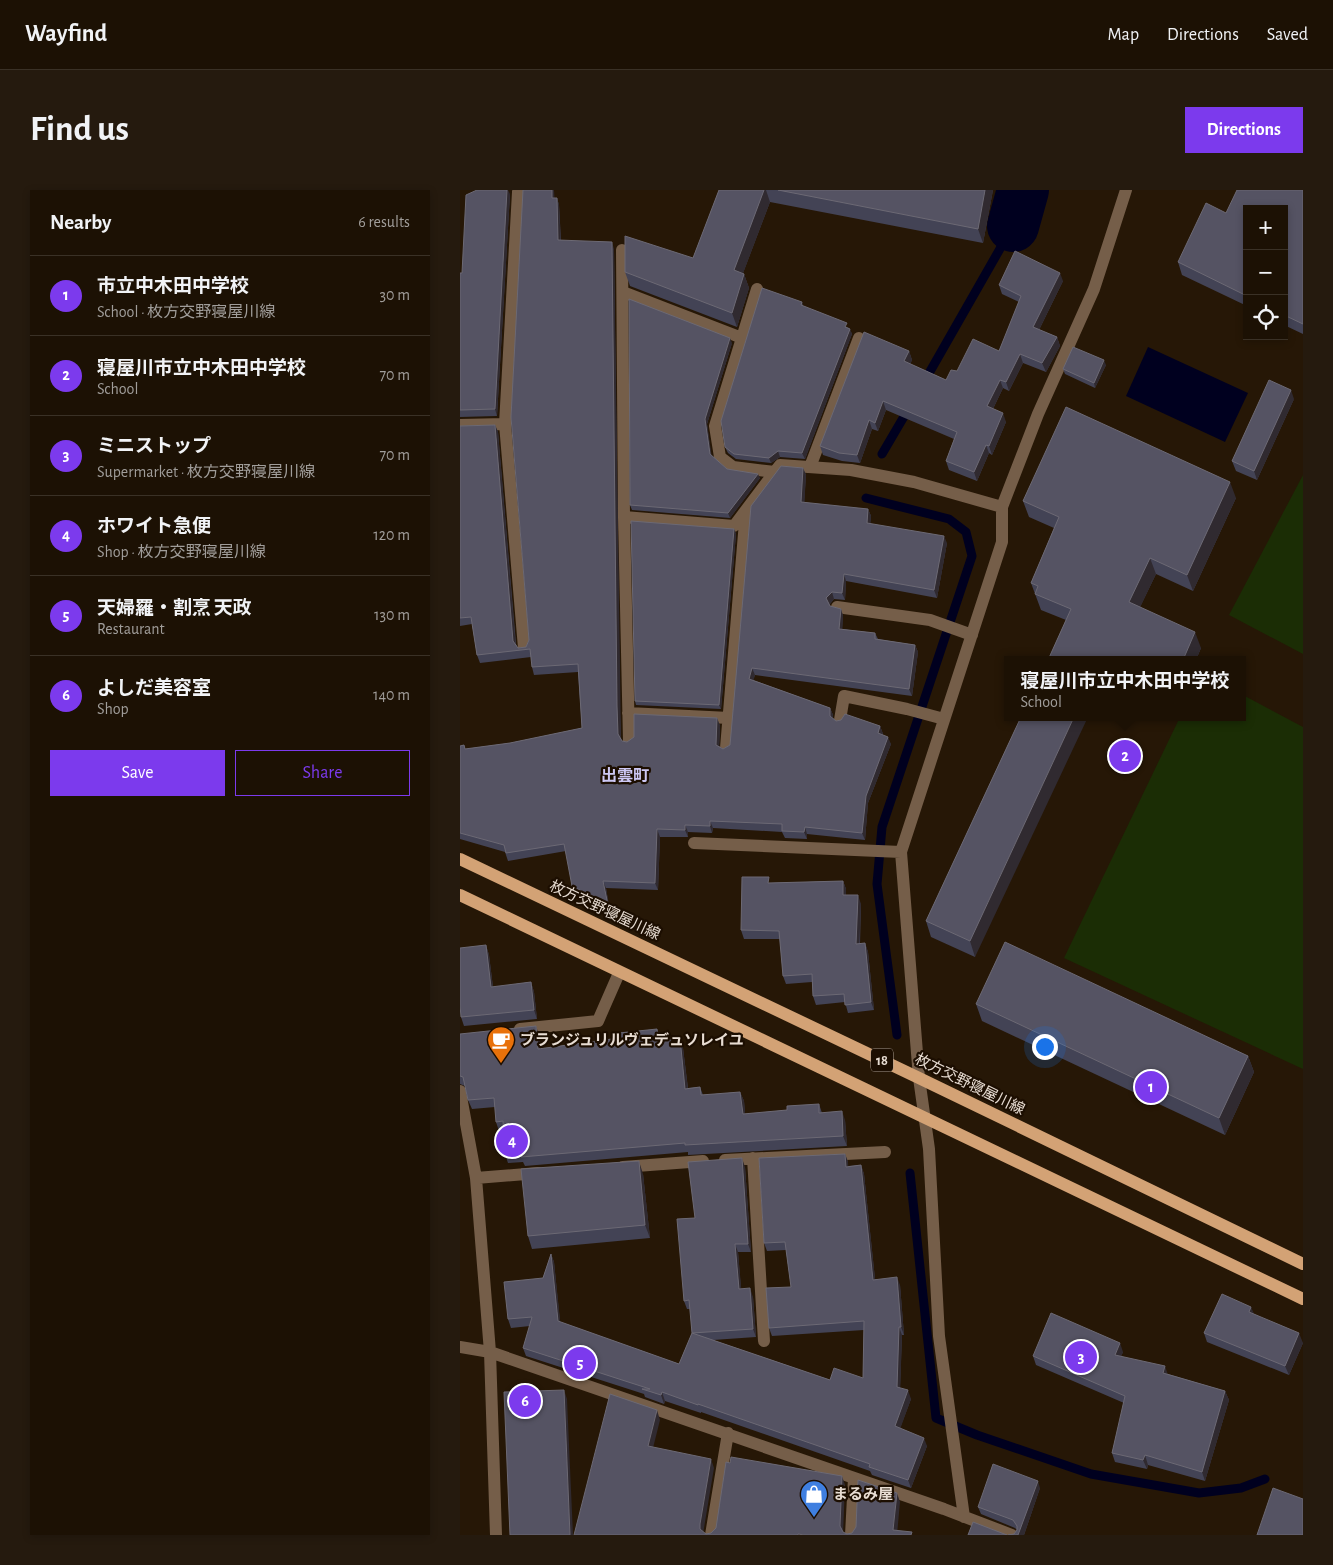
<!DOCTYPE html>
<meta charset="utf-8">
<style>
body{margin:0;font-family:"Alegreya Sans","Noto Sans JP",sans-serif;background:#251a0e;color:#f1f3f6}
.controls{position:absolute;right:15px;top:15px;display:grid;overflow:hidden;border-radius:0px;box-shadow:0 2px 8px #0003}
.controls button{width:45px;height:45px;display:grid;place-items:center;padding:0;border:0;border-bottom:1px solid #3a3126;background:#1c1104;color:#f1f3f6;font:25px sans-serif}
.you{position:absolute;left:584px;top:856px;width:18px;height:18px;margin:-12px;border:4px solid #fff;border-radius:50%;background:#1a73e8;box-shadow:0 0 0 8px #1a73e833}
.badge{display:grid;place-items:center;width:32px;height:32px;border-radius:50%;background:#7c3aed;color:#fff;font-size:16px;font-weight:700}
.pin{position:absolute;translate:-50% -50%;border:2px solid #fff;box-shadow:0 1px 5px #0006}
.popup{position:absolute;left:544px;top:466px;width:242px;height:65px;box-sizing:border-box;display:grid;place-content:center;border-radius:0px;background:#1c1104;filter:drop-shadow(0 1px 4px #0005);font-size:16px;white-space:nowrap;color:#a09d9a}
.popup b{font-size:19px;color:#f1f3f6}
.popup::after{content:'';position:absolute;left:50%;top:100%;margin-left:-10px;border:10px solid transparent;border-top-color:#1c1104}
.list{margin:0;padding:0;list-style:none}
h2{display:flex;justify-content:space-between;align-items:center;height:65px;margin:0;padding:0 20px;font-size:21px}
h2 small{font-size:16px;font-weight:400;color:#a09d9a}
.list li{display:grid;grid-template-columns:32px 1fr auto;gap:15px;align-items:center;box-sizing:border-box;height:80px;padding:0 20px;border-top:1px solid #3a3126}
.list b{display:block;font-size:19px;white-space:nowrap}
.list p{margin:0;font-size:16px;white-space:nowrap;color:#a09d9a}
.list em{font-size:16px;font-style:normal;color:#a09d9a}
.actions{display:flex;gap:10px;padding:15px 20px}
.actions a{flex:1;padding:11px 0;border:1px solid #7c3aed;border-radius:0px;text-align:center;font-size:18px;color:#7c3aed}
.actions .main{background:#7c3aed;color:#fff}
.icon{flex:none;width:28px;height:28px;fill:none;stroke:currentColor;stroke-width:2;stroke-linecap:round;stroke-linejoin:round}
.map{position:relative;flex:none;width:843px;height:1345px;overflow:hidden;border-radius:0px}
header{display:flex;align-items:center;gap:30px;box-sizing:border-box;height:70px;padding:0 25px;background:#1c1104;border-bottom:1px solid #3a3126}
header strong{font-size:24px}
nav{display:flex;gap:28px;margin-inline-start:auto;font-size:18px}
.intro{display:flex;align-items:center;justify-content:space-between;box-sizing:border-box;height:120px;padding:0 30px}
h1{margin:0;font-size:35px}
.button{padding:12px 22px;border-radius:0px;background:#7c3aed;color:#fff;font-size:18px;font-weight:700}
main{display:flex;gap:30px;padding:0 30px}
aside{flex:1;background:#1c1104;border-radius:0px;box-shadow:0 2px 8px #0003}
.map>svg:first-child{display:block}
.green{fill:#1b2d05}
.water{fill:#00001f}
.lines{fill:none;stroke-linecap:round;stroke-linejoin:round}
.stream{stroke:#00001f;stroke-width:9}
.river{stroke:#00001f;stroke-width:52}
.minor{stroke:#755e49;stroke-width:12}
.major{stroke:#d3a275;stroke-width:12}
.wall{fill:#434355}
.shaded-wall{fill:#302a30}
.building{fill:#555363;stroke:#6c6974}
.labels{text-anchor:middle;stroke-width:4.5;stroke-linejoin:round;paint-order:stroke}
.shield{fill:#1c0e01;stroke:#ab9f94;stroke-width:1}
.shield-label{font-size:14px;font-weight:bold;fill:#e8ddd3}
.street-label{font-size:15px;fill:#e8ddd3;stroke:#1c0e01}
.poi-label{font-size:15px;font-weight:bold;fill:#e8ddd3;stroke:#1c0e01;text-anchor:start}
.neighbourhood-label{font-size:16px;font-weight:bold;fill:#cdc8f4;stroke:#1c0e01}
</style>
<header>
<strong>Wayfind</strong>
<nav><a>Map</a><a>Directions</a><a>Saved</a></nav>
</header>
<div class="intro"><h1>Find us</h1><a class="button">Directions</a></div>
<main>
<aside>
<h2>Nearby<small>6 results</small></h2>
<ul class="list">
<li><span class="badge">1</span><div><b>市立中木田中学校</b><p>School · 枚方交野寝屋川線</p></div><em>30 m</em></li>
<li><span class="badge">2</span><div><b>寝屋川市立中木田中学校</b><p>School</p></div><em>70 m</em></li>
<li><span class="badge">3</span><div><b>ミニストップ</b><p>Supermarket · 枚方交野寝屋川線</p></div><em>70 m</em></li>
<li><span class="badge">4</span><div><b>ホワイト急便</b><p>Shop · 枚方交野寝屋川線</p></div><em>120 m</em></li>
<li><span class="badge">5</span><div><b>天婦羅・割烹 天政</b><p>Restaurant</p></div><em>130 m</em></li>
<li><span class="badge">6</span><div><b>よしだ美容室</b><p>Shop</p></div><em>140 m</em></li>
</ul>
<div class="actions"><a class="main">Save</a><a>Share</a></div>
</aside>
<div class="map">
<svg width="843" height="1345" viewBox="0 0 843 1345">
<rect width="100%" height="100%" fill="#261706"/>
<path class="green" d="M843,285V464L769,425Z
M783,505L843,537V879L604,768L720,527H782Z"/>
<path class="water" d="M688,157L788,203L765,252L666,206Z"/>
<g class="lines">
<path class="stream" d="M464,192L553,36
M422,264L449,218
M406,308L489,329L506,342L512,366L422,637L417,694L437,845
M450,983L476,1228L517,1245L631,1284L739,1303L781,1298L805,1289"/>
<path class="river" d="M553,36L563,0"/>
<path class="minor" d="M58,2L45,234L64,458
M162,60L164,327L169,551
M297,99L255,236L260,267L273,277L315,282
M163,102L282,148
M0,235L45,234
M350,277L399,148
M164,327L274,336L320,275L391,280L454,292L542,317
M377,417L470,430L512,445
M168,523L269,528
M380,530L384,506L447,519L484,529
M266,558L286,320
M234,653L441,662
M60,839L138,831L159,783
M0,901L16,988L30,1162L36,1345
M293,968L304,1151
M265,970L425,962
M163,977L243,971
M16,988L78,983
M0,1157L30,1162L484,1319L552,1345
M504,1327L479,1146L469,959L459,888L441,662L542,352V317L578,224L634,99L666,0
M251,1345L268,1243
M391,1345L394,1288"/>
<path class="major" d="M0,669L459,888L843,1074
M0,705L843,1109"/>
</g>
<path class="wall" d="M63,0H94V8H97L99,15L101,50L154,59L160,523L161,548L162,551L167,552L257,528L260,536L259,556L263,559L270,555L343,278L346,285L344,313L408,319L411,326L410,334L487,353L477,408L386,391L385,410L374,409L369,415L370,416L381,419L383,426L382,439L415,443L418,449L455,455L458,462L452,506L295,485L293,490L370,518L373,525V528L376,531L420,536L423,544V545L431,554L408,613L405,650L347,644V649L325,648L322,642L253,638L252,643L228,642V647H200L198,700L146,698L150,722L115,704L112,696L106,661L48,671L45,662L0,649V556L4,555L5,559L50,553L122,538L118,482L74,485L72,477L71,467L20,473L17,465L12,434L0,436V236L35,235L38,242L56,454L58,458L66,457L69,450Z
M259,0H533L523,53L310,12L283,83L284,84L289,98L277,137L170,96L165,82L233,68Z
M843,0V144L824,135V19H787V116L722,85L718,72L766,23Z
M50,4L37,226L0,227V83H2Z
M603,91L579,140L597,147L600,156L586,182L563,173L549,201L543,198L533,219L546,232L532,265L529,263L517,291L489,280L486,271L494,249L426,220L418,241L412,239L400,273L382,271L363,265L360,256L449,161L452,170L450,174L486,190L497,181L539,161L559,112L542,104L539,95Z
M342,112L343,116L389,138L392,144L345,269L320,267L311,273L276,269L268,263L265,257Z
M272,153L247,234L251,265L267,279L300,288L270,328L172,320L170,315Z
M646,175L635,198L605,184L603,179Z
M834,209L797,290L776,281L772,271Z
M776,308L733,401L696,384L680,417L741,458L736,470H588L606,430L581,420L571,393L594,338L569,327L563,311Z
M274,339L276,344L261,519L176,515L175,511Z
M561,527L515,767L471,747L466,731Z
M383,691L386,699V705L401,714L400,754L405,753L408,762L414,820L388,823L385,812L356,815L353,806L352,792L326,794L323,786L320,749H284L281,740L311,693Z
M26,755L29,765L33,797L71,792L74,802L77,829L4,836L1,827Z
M516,814L788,866L794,882L765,945L522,831Z
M197,839L200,851L220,848L223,858L228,898L240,897L243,905L280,902L284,911L285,924L327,920L359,914L362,923L385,930L387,956L228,965V962L65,976L63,972L48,973L45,964L44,941H39L36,932L35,917L12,919L8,910L5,896L0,894V844L79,845L81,859L159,848Z
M385,964L388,972V976L401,975L404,984L415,1089L440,1095L444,1145H442L440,1198L451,1209L440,1238L467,1256L451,1298L412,1285L410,1281L241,1222V1223L205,1211L204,1214L185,1207L184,1204L66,1166L63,1158L70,1136L51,1138L48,1129L83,1088L91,1064L94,1072L100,1132L219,1174L232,1143L230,1119H227L224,1111L235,1028L285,977L291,1062H278L281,1099L293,1107L296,1147L253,1150L370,1190L403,1188L404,1140L312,1146L309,1138L331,1097L326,1060L307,1061L304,1053Z
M183,984L190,1048L72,1059L68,1046Z
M794,1124L843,1153L829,1185L747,1152L744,1143Z
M663,1162L661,1166L708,1184L765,1201L769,1210L745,1291L688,1275L687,1279L655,1272L652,1263L664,1213L576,1175L573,1166Z
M580,1298L564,1345L554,1344L557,1340L555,1338L521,1324L518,1317Z"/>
<path class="shaded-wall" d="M47,0H48L50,4L37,226L35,219Z
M92,0H94L95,15L92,8Z
M304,0H306L310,12L279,94L274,80Z
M525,0H533L523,53L518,39Z
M97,8L99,15L101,57L98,50Z
M152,52L154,59L161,551L158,544L157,516Z
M600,83L603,91L576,146L573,137Z
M284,84L289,98L277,137L272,123Z
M390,139L392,144L345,269L342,263Z
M597,147L600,156L586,182L582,173Z
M270,148L272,153L247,234L252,268L250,264L245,229Z
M449,161L452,170L448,180L444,171Z
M560,164L563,173L549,201L546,192Z
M644,170L646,175L635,198L634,193Z
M540,190L543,198L530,225L527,216Z
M831,200L834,209L797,290L794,281Z
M423,211L426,220L418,241L415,233Z
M543,223L546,232L532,265L529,256Z
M409,230L412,239L400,273L397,265Z
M35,235L38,242L56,459L53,451Z
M526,255L529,263L517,291L514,282Z
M318,261L320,267L311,273L309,268Z
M343,278L346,285L344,320L341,312Z
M298,284L300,288L270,328L268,323Z
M770,292L776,308L733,401L727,385Z
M408,319L411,326L410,340L407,333Z
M274,339L276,344L261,519L259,515Z
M484,346L487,353L477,408L474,400Z
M690,368L696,384L675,428L669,412Z
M384,384L386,391L385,410L382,403Z
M372,402L374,409L369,415L366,408Z
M381,419L383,426L382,446L379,439Z
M735,442L741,458L736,470H723Z
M455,455L458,462L452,506L449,499Z
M292,478L295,485L292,496L289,489Z
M370,518L373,525V533L370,526Z
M614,527H628L515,767L510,751Z
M257,528L260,536L259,562L256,555Z
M420,536L423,544L420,550L418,543Z
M428,547L431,554L408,613L405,650L402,643L406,606Z
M250,631L253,638L252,643L250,636Z
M225,635L228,642V647L225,640Z
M345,637L347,644V649L344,642Z
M197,639L200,647L198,700L195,693Z
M143,691L146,698L150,722L148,715Z
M383,691L386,699V713L383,705Z
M398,705L401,714L399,762L396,754Z
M405,753L408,762L414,820L411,812Z
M26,755L29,765L34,806L31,797Z
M71,792L74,802L77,829L74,820Z
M76,836L79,845L82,869L78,859Z
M197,839L200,848L201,860L198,851Z
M220,848L223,858L229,908L225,899Z
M788,866L794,882L765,945L759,928Z
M280,902L284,911L286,933L283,924Z
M382,921L385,930L387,956L383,946Z
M385,964L388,972L389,985L386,977Z
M282,968L285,977L291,1062L288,1054Z
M179,971L183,984L190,1048L185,1035Z
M401,975L404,984L416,1098L413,1090Z
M275,1054L278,1062L282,1107L279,1099Z
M91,1064L94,1072L101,1139L98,1131Z
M437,1087L440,1095L444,1145L441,1137Z
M290,1098L293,1107L296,1147L293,1139Z
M791,1117L795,1126L789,1122Z
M439,1137L442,1145L440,1205L437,1197Z
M839,1143L843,1153L829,1185L825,1176Z
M660,1153L663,1162L658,1174L655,1165Z
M705,1176L708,1185L703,1183Z
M104,1200L107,1209L113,1345H110Z
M448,1200L451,1209L438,1245L435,1236Z
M765,1201L769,1210L745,1291L742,1282Z
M202,1202L205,1211L204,1214L201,1205Z
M197,1220L200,1230L191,1266L188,1256Z
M464,1248L467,1256L451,1298L448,1290Z
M685,1265L688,1275L687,1279L683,1270Z
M251,1269L254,1278L243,1344L240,1339V1334Z
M382,1286L385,1295L383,1345L380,1336Z
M578,1291L580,1298L564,1345H558Z
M437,1303L440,1312L437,1345L433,1340Z"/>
<path class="building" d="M17,0H47L35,219L0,220V83H2L6,5Z
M63,0H92V8H97L98,50L152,52L157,516L158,544L162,551L167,552L174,547V524L257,528L256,555L263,559L270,555L291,316L321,276L343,278L341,312L408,319L407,333L484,346L474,400L384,384L382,403L372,402L366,408L370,416L381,419L379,439L415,443V449L455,455L449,499L292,478L289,489L370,518V526L376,531L381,530L385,524L420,536L418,543L428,547L406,606L402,643L345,637L344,642L322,641V634L250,631V636L225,635V640L197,639L195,693L143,691L148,715L112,696L104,654L46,663L44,655L0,643V556L4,555L5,559L50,553L122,538L118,474L72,477L70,459L17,465L11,427L0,428V236L35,235L53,451L58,458L66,457L69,450L51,227Z
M259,0H304L274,80L284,84L272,123L165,82V46L233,68Z
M318,0H525L518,39Z
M777,0H843V134L824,125V19H787V106L718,72L746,13L766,23Z
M555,61L600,83L573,137L597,147L582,173L560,164L546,192L540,190L527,216L543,223L529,256L526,255L514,282L486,271L497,242L423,211L415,233L409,230L397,265L379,263L360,256L404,142L449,161L444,171L486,190L491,180L497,181L513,149L539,161L561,106L539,95Z
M302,98L342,112L341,115L387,133L385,137L390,139L342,263L318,261L309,268L274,264L265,257L261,231Z
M169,109L270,148L245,229L250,264L267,279L298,284L268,323L170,315Z
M613,157L644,170L634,193L603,179Z
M809,190L831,200L794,281L772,271Z
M606,217L770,292L727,385L690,368L669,412L735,442L723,470H588L611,419L575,404L578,396L571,393L599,327L563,311Z
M171,331L274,339L259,515L175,511Z
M561,527H614L510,751L466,731Z
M282,687H309L308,693L383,691V705H398L396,754L405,753L411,812L385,815L384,804L353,806L352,784L323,786L319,741L281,740Z
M545,752L788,866L759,928L516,814Z
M26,755L31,797L71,792L74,820L1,827L0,815V758Z
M76,836L78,859L159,848V843L197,839L198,851L220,848L225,899L240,897L241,905L280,902L283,924L327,920V916L359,914V923L382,921L383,946L225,955V953L61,967V963L45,964L43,931L36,932L34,908L8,910L3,887L0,886V844Z
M385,964L386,977L401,975L413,1090L437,1087L441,1137H439L437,1197L448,1200L435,1236L464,1248L448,1290L409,1277L410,1274L238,1214V1215L202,1202L201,1205L182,1199H190L63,1158L72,1127L48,1129L44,1092L83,1088L91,1064L98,1131L219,1174L232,1143L229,1110L224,1111L217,1029L235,1028L228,972L282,968L288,1054H275L279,1099L290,1098L293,1139L232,1143L370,1190L374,1178L403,1188L404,1131L309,1138L306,1098L331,1097L325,1052L304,1053L299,968Z
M179,971L185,1035L68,1046L61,979Z
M762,1104L791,1117L789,1122L839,1143L825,1176L744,1143Z
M591,1123L660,1153L655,1165L705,1176L703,1183L765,1201L742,1282L685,1265L683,1270L652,1263L665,1206L573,1166Z
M104,1200L110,1345H50L44,1202Z
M150,1204L197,1220L188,1256L251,1269L240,1334V1339L246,1344L251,1343L256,1338L266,1272L270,1273L271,1267L382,1286L380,1336L383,1342L387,1344L392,1343L396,1337L398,1290L437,1303L433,1340L452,1342L451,1345H344L338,1344V1345H114Z
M533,1274L578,1291L558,1345H548L554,1344L557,1340V1336L553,1330L518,1317Z
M813,1298L843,1309V1345H797Z
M513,1332L547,1345H508Z"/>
<defs>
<g id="cafe-pin" transform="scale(1.4375)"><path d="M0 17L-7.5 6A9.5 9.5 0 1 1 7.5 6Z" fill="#e8710a" stroke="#1c0e01"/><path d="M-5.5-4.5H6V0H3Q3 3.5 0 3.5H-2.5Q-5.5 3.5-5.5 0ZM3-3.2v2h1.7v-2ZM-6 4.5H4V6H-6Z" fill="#fff"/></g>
<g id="shop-pin" transform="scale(1.4375)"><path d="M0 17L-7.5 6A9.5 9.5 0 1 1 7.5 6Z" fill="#3f7fe0" stroke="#1c0e01"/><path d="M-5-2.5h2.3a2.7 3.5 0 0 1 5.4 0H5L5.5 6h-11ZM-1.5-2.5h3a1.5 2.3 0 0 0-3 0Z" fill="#fff"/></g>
</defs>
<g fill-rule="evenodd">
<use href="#cafe-pin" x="41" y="850"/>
<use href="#shop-pin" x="354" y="1304"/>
</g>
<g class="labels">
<rect class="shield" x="411" y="858.5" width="22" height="23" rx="4"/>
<g class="shield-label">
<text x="422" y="875">18</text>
</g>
<g class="street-label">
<text transform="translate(145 720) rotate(25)" y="5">枚方交野寝屋川線</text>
<text transform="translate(510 894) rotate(26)" y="5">枚方交野寝屋川線</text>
</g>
<g class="poi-label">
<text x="60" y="855">ブランジュリルヴェデュソレイユ</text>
<text x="373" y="1309">まるみ屋</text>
</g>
<g class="neighbourhood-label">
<text x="165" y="591">出雲町</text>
</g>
</g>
</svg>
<div class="controls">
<button>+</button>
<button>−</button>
<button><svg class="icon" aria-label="locate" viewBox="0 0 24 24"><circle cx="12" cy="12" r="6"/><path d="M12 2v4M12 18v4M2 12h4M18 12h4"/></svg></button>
</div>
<div class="you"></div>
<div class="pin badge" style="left:691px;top:897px">1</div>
<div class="pin badge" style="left:665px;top:566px">2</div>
<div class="popup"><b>寝屋川市立中木田中学校</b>School</div>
<div class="pin badge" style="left:621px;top:1167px">3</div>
<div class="pin badge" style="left:52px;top:951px">4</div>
<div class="pin badge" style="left:120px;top:1173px">5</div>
<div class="pin badge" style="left:65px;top:1211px">6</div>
</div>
</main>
